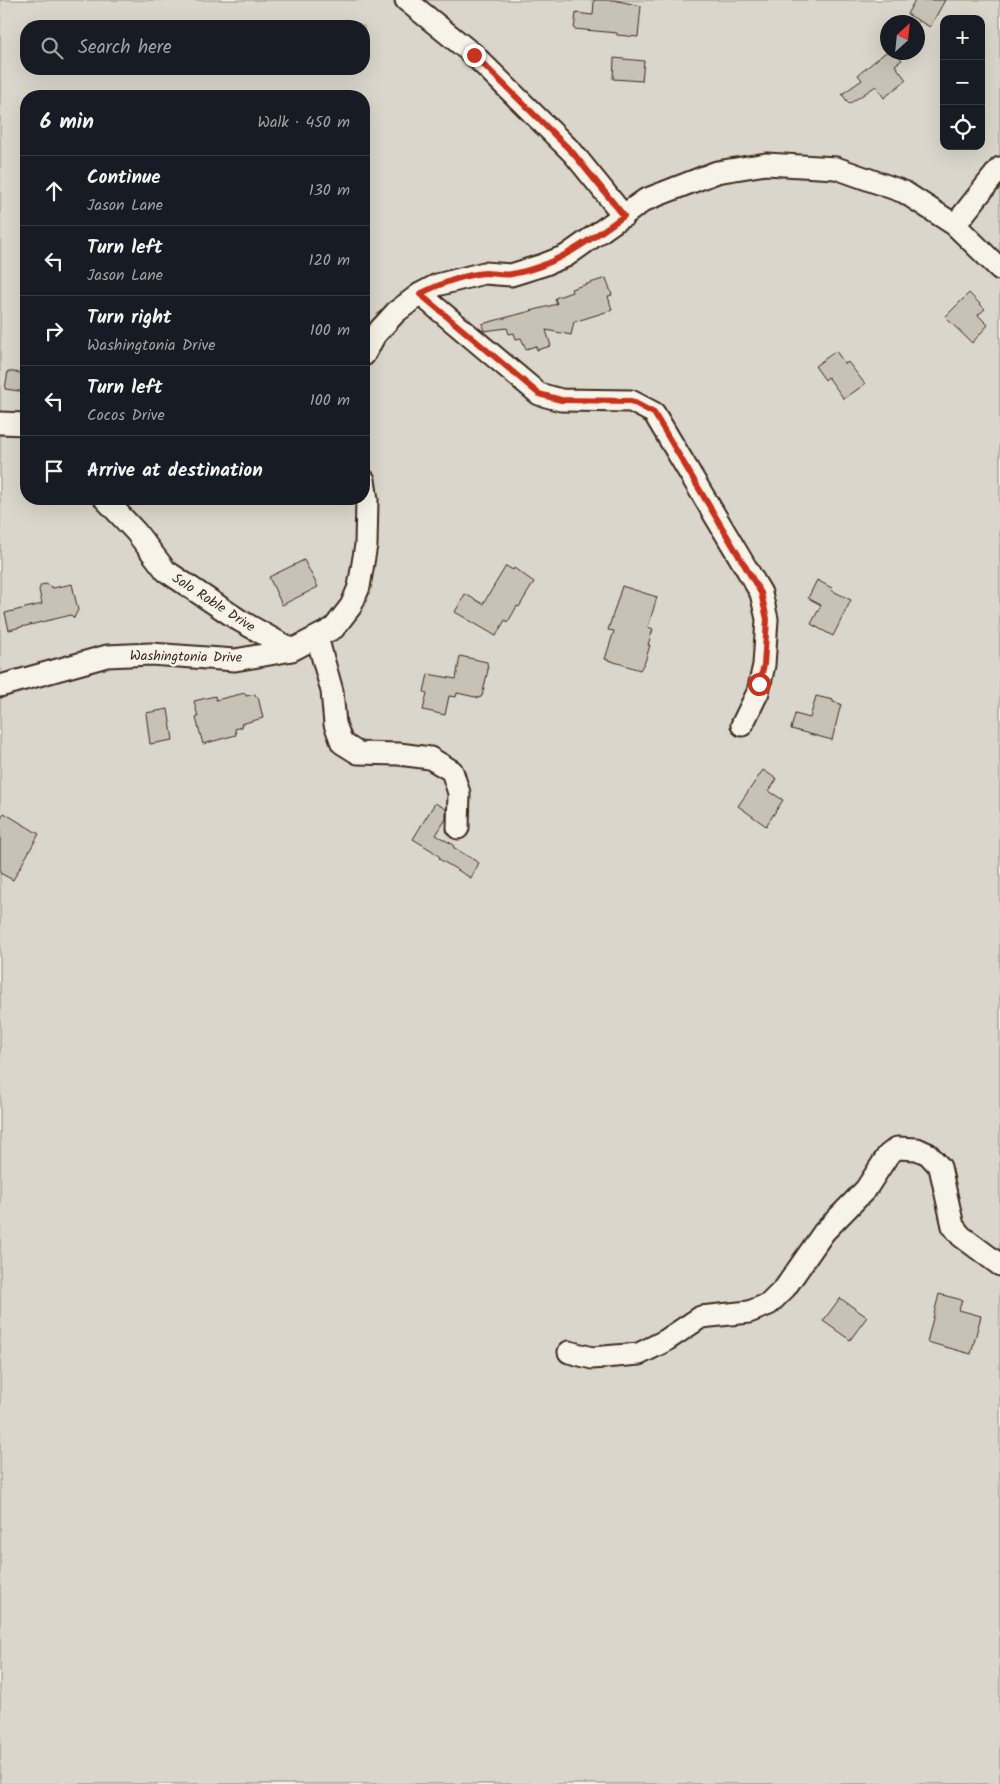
<!DOCTYPE html>
<meta charset="utf-8">
<style>
body{margin:0;font-family:Kalam,sans-serif;background:#20242c;color:#f1f3f6}
.controls{position:absolute;right:15px;top:15px;display:grid;overflow:hidden;border-radius:10px;box-shadow:0 5px 20px #0002}
.controls button{width:45px;height:45px;display:grid;place-items:center;padding:0;border:0;border-bottom:1px solid #363941;background:#171b24;color:#f1f3f6;font:25px sans-serif}
.compass{position:absolute;left:880px;top:15px;width:45px;height:45px;border-radius:50%;background:#171b24;box-shadow:0 5px 20px #0002;rotate:27deg}
.stop{position:absolute;width:15px;height:15px;margin:-11px;border:4px solid #c8321e;border-radius:50%;background:#fff}
.stop.end{background:#c8321e;border-color:#fff;box-shadow:0 1px 5px #0008}
.list{margin:0;padding:0;list-style:none}
h2{display:flex;justify-content:space-between;align-items:center;height:65px;margin:0;padding:0 20px;font-size:21px}
h2 small{font-size:16px;font-weight:400;color:#9ea1a6}
.list li{display:grid;grid-template-columns:32px 1fr auto;gap:15px;align-items:center;box-sizing:border-box;height:70px;padding:0 20px;border-top:1px solid #363941}
.list b{display:block;font-size:19px;white-space:nowrap}
.list p{margin:0;font-size:16px;white-space:nowrap;color:#9ea1a6}
.list em{font-size:16px;font-style:normal;color:#9ea1a6}
.icon{flex:none;width:28px;height:28px;fill:none;stroke:currentColor;stroke-width:2;stroke-linecap:round;stroke-linejoin:round}
.map{position:relative;flex:none;width:1000px;height:1784px;overflow:hidden}
.search{position:absolute;background:#171b24;box-shadow:0 5px 20px #0002;left:20px;top:20px;width:350px;height:55px;display:flex;align-items:center;gap:12px;box-sizing:border-box;padding:0 18px;border-radius:20px;color:#9ea1a6;font-size:19px}
.panel{position:absolute;background:#171b24;box-shadow:0 5px 20px #0002;left:20px;top:90px;width:350px;height:415px;border-radius:20px}
.map>svg:first-child{display:block}
.green{fill:#dbd6cb;stroke:#8b8074;fill-rule:evenodd}
.building{fill:#c8c1b6;stroke:#3b2a1e}
.lines{fill:none;stroke-linecap:round;stroke-linejoin:round}
.minor-casing{stroke:#3b2a1e;stroke-width:25}
.minor{stroke:#f7f3e8;stroke-width:21}
.route{stroke:#c8321e;stroke-width:6}
.labels{text-anchor:middle;stroke-width:5;stroke-linejoin:round;paint-order:stroke}
.street-label{font-size:14px;fill:#3b2a1e;stroke:#f7f3e8}
</style>
<div class="map">
<svg width="1000" height="1784" viewBox="0 0 1000 1784">
<rect width="100%" height="100%" fill="#f7f3e8"/>
<filter id="ink" filterUnits="userSpaceOnUse"><feTurbulence type="fractalNoise" baseFrequency=".02" numOctaves="2"/><feDisplacementMap in="SourceGraphic" scale="10" xChannelSelector="R" yChannelSelector="G"/><feConvolveMatrix kernelMatrix="1 2 1 2 8 2 1 2 1" color-interpolation-filters="sRGB"/></filter>
<g filter="url(#ink)">
<path class="green" d="M0,0H1000V1784H0ZM944,19H981V146H944ZM888,22H918V52H888ZM26,26H364V69H26ZM26,96H364V499H26Z"/>
<path class="building" d="M594,0H614L641,6L638,37L617,35V33L574,29L576,13L593,15Z
M915,0H945L930,27L907,14Z
M886,52H896L902,60L895,65L906,80L884,98L876,86L849,104L842,94L862,80L858,75Z
M614,58L644,61L642,81L613,79Z
M606,278L612,295L608,296L612,310L574,322L571,335L546,330L551,346L537,350L536,346L526,349L521,338L516,339L514,333L509,334L507,328L484,331L482,324L557,304L555,298L572,292L571,289Z
M969,293L985,309L978,315L988,325L972,343L945,317Z
M836,351L845,364L848,362L865,384L844,399L828,377L825,380L815,366Z
M8,371L26,374V392L5,389Z
M304,560L318,587L282,605L269,577Z
M506,566L513,570L514,568L534,582L519,607L517,606L508,622L505,620L496,636L455,612L465,594L483,604Z
M817,580L832,588L831,590L851,600L833,636L811,624L821,605L808,598Z
M46,584L53,588L72,584L78,610L74,618L71,615L9,630L5,613L42,604L39,590L41,585Z
M622,586L657,597L648,627L653,629L648,645H650L645,662L640,670L605,659L614,631L608,630Z
M460,656L487,662L488,670L482,696H481L480,698L457,693L456,697L449,696L445,715L423,710L427,693L424,692L428,674L456,679Z
M245,693L246,696L255,694L256,697H258L263,718L241,724L242,727L235,729L236,735L203,744L196,718L198,717L194,701L215,696L216,700Z
M816,696L833,700V702L841,704L832,740L791,729L795,714L810,718Z
M168,709L173,740L150,744L146,713Z
M763,770L777,779L769,791L783,800L766,826L738,806Z
M435,803L446,809V819L436,835L454,845L453,847L479,863L471,878L439,859L440,857L431,850L413,839Z
M4,813L39,834L13,880L0,873V820Z
M939,1294L962,1300L959,1310L981,1316L971,1354L927,1342Z
M840,1298L867,1317L850,1340L823,1321Z"/>
<g class="lines">
<g class="minor-casing">
<path id="minor" d="M406,0L474,55L573,153L624,216
M955,225L1000,168
M420,294L539,394L561,400L631,401L654,413L761,593L767,619L764,665L758,692L742,725
M364,355L375,335L396,312L420,294L437,285L484,273L511,275L543,265L566,256L645,200L717,172L766,164L836,168L904,192L955,225L1000,269
M0,423L26,424
M105,499L136,532L166,571L239,620L292,650
M317,637L332,691L335,724L342,743L358,753L399,754L430,758L452,771L459,793L458,828
M0,686L107,656L151,654L235,660L292,650L334,628L351,606L359,587L366,545L367,500L364,480
M569,1352L592,1358L639,1354L665,1341L701,1317L749,1312L769,1304L785,1288L824,1232L866,1189L888,1155L897,1148L917,1149L928,1154L940,1167L953,1226L961,1236L1000,1265"/>
</g>
<use href="#minor" class="minor"/>
</g>
</g>
<g class="lines" filter="url(#ink)">
<path class="route" d="M474,55L573,153L624,216C589,240 555,267 512,274C503,276 494,273 485,273C466,274 437,285 420,294L539,394L561,400L631,401L654,413L761,593L767,619L764,665L759,684"/>
</g>
<g class="labels">
<g class="street-label">
<text transform="translate(214 602) rotate(33)" y="5">Solo Roble Drive</text>
<text transform="translate(186 656) rotate(1)" y="5">Washingtonia Drive</text>
</g>
</g>
</svg>
<div class="controls">
<button>+</button>
<button>−</button>
<button><svg class="icon" aria-label="locate" viewBox="0 0 24 24"><circle cx="12" cy="12" r="6"/><path d="M12 2v4M12 18v4M2 12h4M18 12h4"/></svg></button>
</div>
<svg class="compass" viewBox="-18 -18 36 36"><path d="M0-13l5 13h-10z" fill="#e53935"/><path d="M0 13l5-13h-10z" fill="#9ea1a6"/></svg>
<div class="stop" style="left:759px;top:684px"></div>
<div class="stop end" style="left:474px;top:55px"></div>
<div class="search"><svg class="icon" aria-label="search" viewBox="0 0 24 24"><circle cx="10" cy="10" r="6"/><path d="M15 15l6 6"/></svg>Search here</div>
<section class="panel">
<h2>6 min<small>Walk · 450 m</small></h2>
<ul class="list">
<li><svg class="icon" aria-label="ahead" viewBox="0 0 24 24"><path d="M12 20V5M6 11l6-6 6 6"/></svg><div><b>Continue</b><p>Jason Lane</p></div><em>130 m</em></li>
<li><svg class="icon" aria-label="left" viewBox="0 0 24 24"><path d="M17 20v-9H6M10 6l-5 5 5 5"/></svg><div><b>Turn left</b><p>Jason Lane</p></div><em>120 m</em></li>
<li><svg class="icon" aria-label="right" viewBox="0 0 24 24"><path d="M7 20v-9h11M14 6l5 5-5 5"/></svg><div><b>Turn right</b><p>Washingtonia Drive</p></div><em>100 m</em></li>
<li><svg class="icon" aria-label="left" viewBox="0 0 24 24"><path d="M17 20v-9H6M10 6l-5 5 5 5"/></svg><div><b>Turn left</b><p>Cocos Drive</p></div><em>100 m</em></li>
<li><svg class="icon" aria-label="arrive" viewBox="0 0 24 24"><path d="M6 21V4h12l-3 4 3 4H6"/></svg><div><b>Arrive at destination</b></div></li>
</ul>
</section>
</div>
